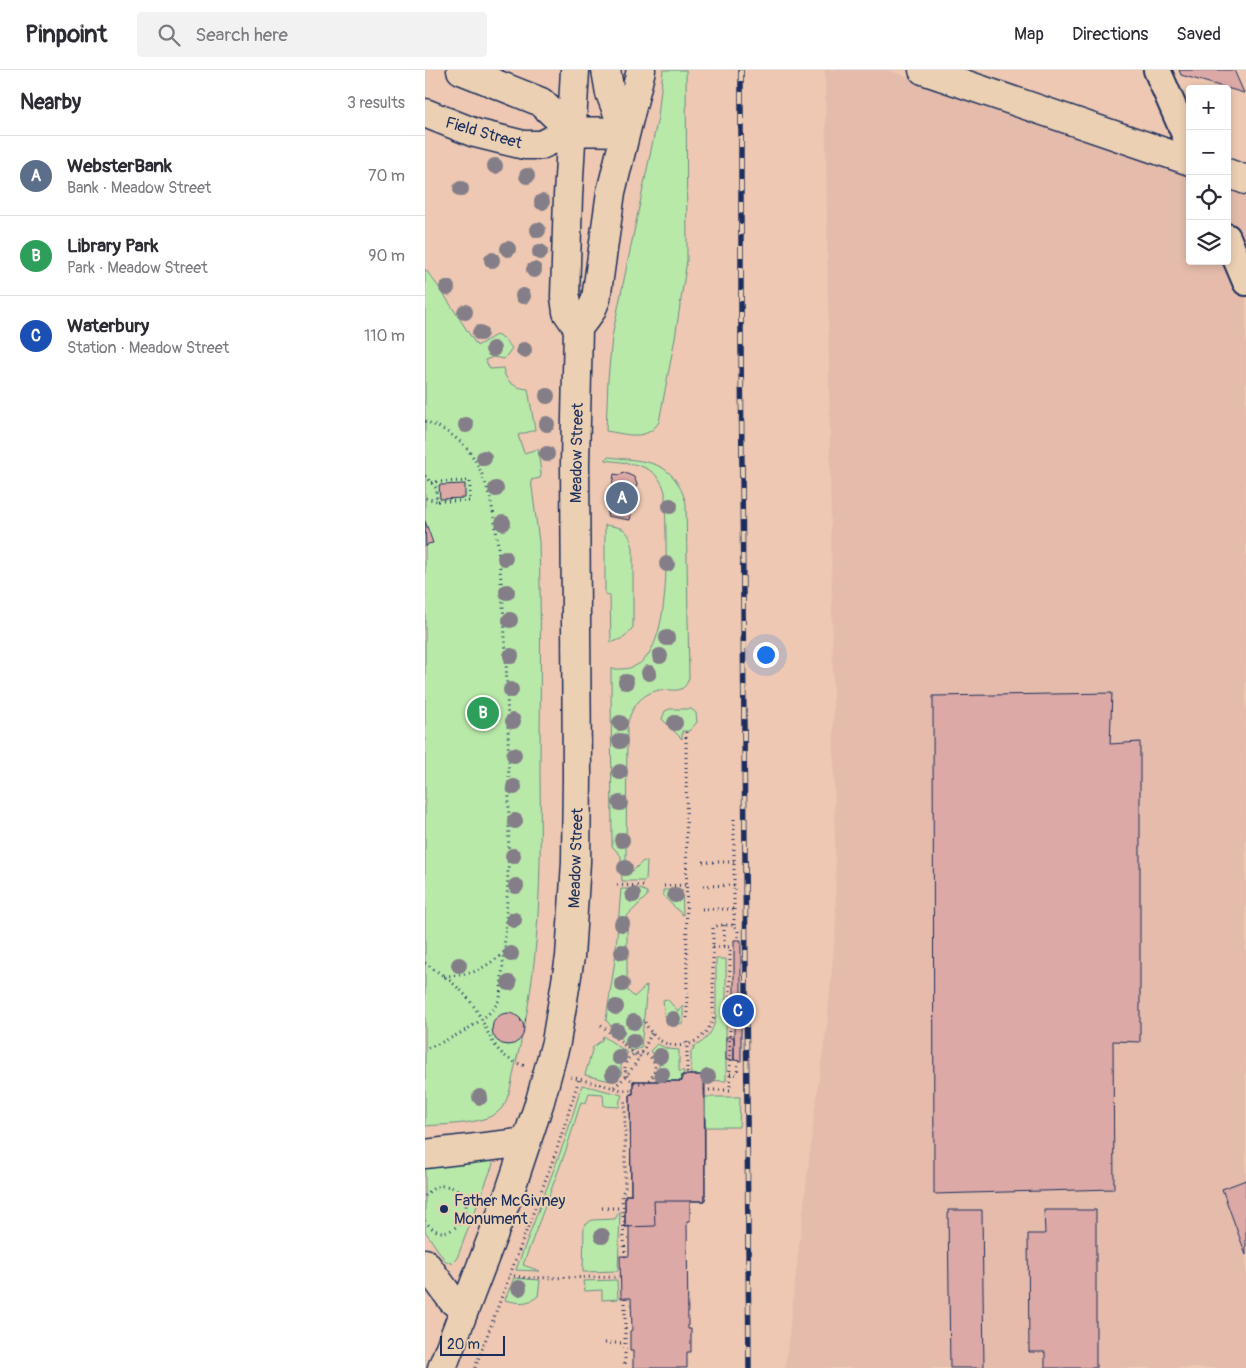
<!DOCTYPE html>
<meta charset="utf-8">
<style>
body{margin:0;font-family:Pangolin,sans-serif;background:#f2f2f3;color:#2b2b33}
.controls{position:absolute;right:15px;top:15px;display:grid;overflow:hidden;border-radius:5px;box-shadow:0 2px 8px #0003}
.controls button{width:45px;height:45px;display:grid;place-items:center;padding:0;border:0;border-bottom:1px solid #e1e1e2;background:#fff;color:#2b2b33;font:25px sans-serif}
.scale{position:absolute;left:15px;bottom:12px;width:65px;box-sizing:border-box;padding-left:5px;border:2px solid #1b2f5e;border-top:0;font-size:14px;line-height:18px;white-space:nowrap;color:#1b2f5e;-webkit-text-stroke:4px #ecd0b3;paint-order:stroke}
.you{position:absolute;left:340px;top:584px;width:18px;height:18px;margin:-12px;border:4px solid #fff;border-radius:50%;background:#1a73e8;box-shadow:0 0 0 8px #1a73e833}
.badge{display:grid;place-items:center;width:32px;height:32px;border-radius:50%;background:#ea580c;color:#fff;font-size:16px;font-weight:700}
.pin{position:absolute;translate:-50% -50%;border:2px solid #fff;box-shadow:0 1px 5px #0006}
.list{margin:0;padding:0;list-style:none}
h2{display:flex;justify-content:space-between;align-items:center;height:65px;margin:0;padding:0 20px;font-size:21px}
h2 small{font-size:16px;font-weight:400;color:#7c7c81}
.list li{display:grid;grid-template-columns:32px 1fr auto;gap:15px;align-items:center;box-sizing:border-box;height:80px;padding:0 20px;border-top:1px solid #e1e1e2}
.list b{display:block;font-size:19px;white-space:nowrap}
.list p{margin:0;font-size:16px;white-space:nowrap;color:#7c7c81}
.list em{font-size:16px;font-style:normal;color:#7c7c81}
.icon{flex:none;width:28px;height:28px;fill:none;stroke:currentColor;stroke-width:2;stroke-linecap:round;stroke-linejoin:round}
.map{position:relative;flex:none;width:821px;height:1298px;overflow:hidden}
header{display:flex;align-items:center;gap:30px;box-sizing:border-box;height:70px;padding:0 25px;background:#fff;border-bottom:1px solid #e1e1e2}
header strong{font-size:24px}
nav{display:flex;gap:28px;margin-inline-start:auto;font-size:18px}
.search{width:350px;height:45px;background:#f2f2f3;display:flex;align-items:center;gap:12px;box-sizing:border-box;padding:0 18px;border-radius:5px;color:#7c7c81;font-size:19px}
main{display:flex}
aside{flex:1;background:#fff}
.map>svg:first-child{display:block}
.built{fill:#e5bcac}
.green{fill:#b9e9a9;stroke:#6a8c84}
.building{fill:#dca9a6;stroke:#1b2f5e}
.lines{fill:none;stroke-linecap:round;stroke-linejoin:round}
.minor-casing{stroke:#1b2f5e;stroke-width:30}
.major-casing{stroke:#1b2f5e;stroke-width:31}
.highway-casing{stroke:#1b2f5e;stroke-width:31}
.path{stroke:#1b2f5e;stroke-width:3;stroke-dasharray:1 4;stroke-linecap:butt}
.minor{stroke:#ecd0b3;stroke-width:26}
.major{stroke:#ecd0b3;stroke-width:28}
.highway{stroke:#ecd0b3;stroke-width:28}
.rail-casing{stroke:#1b2f5e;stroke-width:5.5}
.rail{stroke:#ecd0b3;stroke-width:4;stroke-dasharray:11;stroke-linecap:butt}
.tree{fill:#837e88}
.poi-dot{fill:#1b2f5e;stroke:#ecd0b3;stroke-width:2}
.labels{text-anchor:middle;stroke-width:4;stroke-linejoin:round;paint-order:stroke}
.street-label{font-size:16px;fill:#1b2f5e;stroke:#ecd0b3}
.poi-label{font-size:16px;fill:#1b2f5e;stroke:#ecd0b3;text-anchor:start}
</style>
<header>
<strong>Pinpoint</strong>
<div class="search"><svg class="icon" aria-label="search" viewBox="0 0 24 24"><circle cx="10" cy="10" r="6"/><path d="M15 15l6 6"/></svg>Search here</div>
<nav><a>Map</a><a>Directions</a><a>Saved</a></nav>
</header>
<main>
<aside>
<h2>Nearby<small>3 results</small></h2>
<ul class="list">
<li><span class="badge" style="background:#5c6f8a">A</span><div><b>WebsterBank</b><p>Bank · Meadow Street</p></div><em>70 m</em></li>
<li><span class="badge" style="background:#2e9e5b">B</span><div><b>Library Park</b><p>Park · Meadow Street</p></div><em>90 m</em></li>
<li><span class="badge" style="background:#1a4fb4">C</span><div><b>Waterbury</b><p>Station · Meadow Street</p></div><em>110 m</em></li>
</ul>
</aside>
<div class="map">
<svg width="821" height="1298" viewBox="0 0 821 1298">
<rect width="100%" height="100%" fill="#eec8b2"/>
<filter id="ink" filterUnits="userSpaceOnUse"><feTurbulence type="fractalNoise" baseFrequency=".02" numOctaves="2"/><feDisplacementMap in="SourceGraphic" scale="10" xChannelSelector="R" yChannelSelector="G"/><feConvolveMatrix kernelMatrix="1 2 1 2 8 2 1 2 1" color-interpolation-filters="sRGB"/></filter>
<g filter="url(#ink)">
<path class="built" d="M400,0H463L765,102V191H802V115L821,121V1298H360L391,1029L402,955L411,852Z"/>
<path class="green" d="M238,0H261L262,190L250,268L234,352C221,372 202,364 181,361L183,310L187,267L233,47Z
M0,199L16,220L52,276L71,265L79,269L87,278L79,289L68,287L60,290L65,299L78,298C80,312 90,318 103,319L110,360L93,365L99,383L113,379L116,404L115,408L106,410L114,472L115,515C116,578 115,641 115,703C116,801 116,897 91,992C87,1006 86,1027 76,1039C62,1055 20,1054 0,1056Z
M184,387C223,392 248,389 261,433L264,608C258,626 248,618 234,620C215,624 205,639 202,657L201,795L208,801L218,791L222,792L221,810L220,811H197L196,786L187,776L186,599C195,599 203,600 212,595C250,574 240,462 240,422C232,393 207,394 181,390L180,389Z
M180,455C199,458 203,458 208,478V557L200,567L186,573L185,525L180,524Z
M245,639H266L271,643L272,652L264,661H257V669L237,649L240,641Z
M196,819H215L222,822V826L202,846V920L209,927L222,915L216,978L206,981L181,950L190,890Z
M238,820H257L258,845L238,826Z
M291,889H301V1011L280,1010L266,1005V981L269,980L268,977C282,971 289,961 291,946Z
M242,929L253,941L258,936V954L248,953L240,946L238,930Z
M178,966L203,983C197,989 194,996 197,1005L185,1011L160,1005L168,977L177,970Z
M232,974L243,979L254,980V1001H259L257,1011L229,1012C237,1001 236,989 225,981Z
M157,1015L197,1025L195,1030L194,1037L179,1036L178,1024L164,1023L162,1030L160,1033L156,1032L141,1080L98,1195L115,1201L91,1200L141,1067Z
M279,1027H315L314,1057H280Z
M64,1088L68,1094L32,1188L27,1193L21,1192L0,1161V1095Z
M195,1141L193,1201L158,1202L159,1156L167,1150L190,1149Z
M89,1208L115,1210L113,1226C103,1235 92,1233 80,1230Z
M192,1210L193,1229L177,1230V1220L160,1221L158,1211Z"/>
<path class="building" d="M754,0H809L819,23L756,5Z
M198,402L209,407L212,414L205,450L182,446L189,404L195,405Z
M40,414V428L15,429L14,415Z
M0,451L8,473L3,474L1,477Z
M687,623L685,674L715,672V972L688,971L689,1119L509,1124L508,626Z
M309,870H316V991L309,990Z
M67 959a16 16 0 1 1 32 0a16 16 0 1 1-32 0Z
M301,967H309V990H301Z
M257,1005H279L280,1010V1131H265V1151H262L263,1259H266V1282H262V1298H208V1281H205V1261L207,1260L206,1228H196L195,1186H204V1156L200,1157V1125H206L205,1024H208V1011H257Z
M257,1005H279L280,1131H229L230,1156L200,1157V1125H206L205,1024H208V1011H257Z
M821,1110V1185L797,1119Z
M523,1140H557L559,1298H525Z
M619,1140H671V1298H620V1282H604L603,1164H620Z"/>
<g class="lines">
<g class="minor-casing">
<path id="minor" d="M732,0L765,76
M802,167L821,212"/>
</g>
<g class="major-casing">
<path id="major" d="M36,0L116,32L146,61
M150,0L143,126L140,227L142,242L153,258
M0,43L50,63L99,75H116L146,61L200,62
M0,1084L102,1072
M0,1193L27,1230L39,1240
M17,1298L85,1121L115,1031L131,972L145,887L151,792L152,706L150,393L153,258L166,241L171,229L186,122L216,0"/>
</g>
<g class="highway-casing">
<path id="highway" d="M181,0L185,23L200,62
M498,0L765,91
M802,103L821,110"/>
</g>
<path class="path" d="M0,351C18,358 38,370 48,387C72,426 73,478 77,523C81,569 82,616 83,663C85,751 84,839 75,927C68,950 22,971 0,979
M0,406L11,418L12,431L0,428
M6,412L45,411V431H12
M261,662L262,950
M278,792H309
M192,815L220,816
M239,816L261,815
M278,816L309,815
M277,839H309
M299,855V877
M309,855V745
M0,893C16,904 33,915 45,931C66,958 63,986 101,996
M19,906C49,905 56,900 79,883
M95,950H101
M220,952C234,985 276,983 288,949V858L294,855H309L313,861V870
M176,955L214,988
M262,972V1005
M200 998a15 15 0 1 1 30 0a15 15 0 1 1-30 0Z
M305,1004H312L313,991
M146,1007L197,1020H208
M189,1017C208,1003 218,981 228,960
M279,1020H305V877H284
M0,1126C5,1120 12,1115 20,1116C65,1120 28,1188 0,1151
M177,1138H197
M200,1187L197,1125L200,1117V1031
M84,1205L101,1208L196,1207
M200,1228V1298
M180,1273H200
M50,1298L132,1079L154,1009"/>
<use href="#minor" class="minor"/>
<use href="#major" class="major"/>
<use href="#highway" class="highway"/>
<g class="rail-casing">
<path id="rail" d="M316,0V272L324,1298"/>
</g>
<use href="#rail" class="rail"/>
</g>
<g class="tree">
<circle cx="70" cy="96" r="8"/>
<circle cx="102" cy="106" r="8"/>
<circle cx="36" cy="119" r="8"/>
<circle cx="117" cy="132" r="8"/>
<circle cx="113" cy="160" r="8"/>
<circle cx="83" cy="179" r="8"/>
<circle cx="115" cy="182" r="8"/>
<circle cx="67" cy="190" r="8"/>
<circle cx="109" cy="200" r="8"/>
<circle cx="22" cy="218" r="8"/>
<circle cx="98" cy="226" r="8"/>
<circle cx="40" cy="242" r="8"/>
<circle cx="55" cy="263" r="8"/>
<circle cx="68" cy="279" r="8"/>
<circle cx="99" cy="280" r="8"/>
<circle cx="122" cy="326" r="8"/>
<circle cx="122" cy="354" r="8"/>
<circle cx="41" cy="355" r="8"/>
<circle cx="122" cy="384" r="8"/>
<circle cx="59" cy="388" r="8"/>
<circle cx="71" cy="419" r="8"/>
<circle cx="245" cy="436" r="8"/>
<circle cx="78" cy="453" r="8"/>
<circle cx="80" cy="488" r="8"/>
<circle cx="242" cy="494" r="8"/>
<circle cx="82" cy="522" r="8"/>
<circle cx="85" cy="550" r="8"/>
<circle cx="242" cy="568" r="8"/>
<circle cx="86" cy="586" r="8"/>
<circle cx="235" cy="586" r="8"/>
<circle cx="224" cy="603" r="8"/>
<circle cx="201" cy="612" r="8"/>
<circle cx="86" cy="620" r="8"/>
<circle cx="88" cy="651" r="8"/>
<circle cx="195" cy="653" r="8"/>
<circle cx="250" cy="653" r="8"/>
<circle cx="195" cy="671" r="8"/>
<circle cx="89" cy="685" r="8"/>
<circle cx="195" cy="702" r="8"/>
<circle cx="89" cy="717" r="8"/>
<circle cx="195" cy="733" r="8"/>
<circle cx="90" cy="751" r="8"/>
<circle cx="197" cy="770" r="8"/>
<circle cx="88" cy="786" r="8"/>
<circle cx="200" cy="798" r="8"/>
<circle cx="91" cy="816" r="8"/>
<circle cx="208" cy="825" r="8"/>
<circle cx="250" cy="825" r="8"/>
<circle cx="89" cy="850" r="8"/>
<circle cx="197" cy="854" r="8"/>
<circle cx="197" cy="882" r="8"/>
<circle cx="86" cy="884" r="8"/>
<circle cx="34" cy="895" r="8"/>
<circle cx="84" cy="913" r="8"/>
<circle cx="197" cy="914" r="8"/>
<circle cx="191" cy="937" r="8"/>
<circle cx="248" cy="949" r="8"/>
<circle cx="209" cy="952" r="8"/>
<circle cx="192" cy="961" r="8"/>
<circle cx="208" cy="971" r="8"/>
<circle cx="235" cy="986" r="8"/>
<circle cx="194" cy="987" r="8"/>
<circle cx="188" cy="1004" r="8"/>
<circle cx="237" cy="1004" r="8"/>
<circle cx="283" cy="1007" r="8"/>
<circle cx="55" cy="1027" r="8"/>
<circle cx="177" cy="1166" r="8"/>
<circle cx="94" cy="1218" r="8"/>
</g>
</g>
<circle class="poi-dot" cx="19" cy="1139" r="5"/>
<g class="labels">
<g class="street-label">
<text transform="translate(59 62) rotate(16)" y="6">Field Street</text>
<text transform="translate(151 383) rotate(-89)" y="6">Meadow Street</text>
<text transform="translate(150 788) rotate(-88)" y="6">Meadow Street</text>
</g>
<g class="poi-label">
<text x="29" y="1136">Father McGivney<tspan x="29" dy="18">Monument</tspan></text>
</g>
</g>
</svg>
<div class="controls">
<button>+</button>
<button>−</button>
<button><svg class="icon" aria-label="locate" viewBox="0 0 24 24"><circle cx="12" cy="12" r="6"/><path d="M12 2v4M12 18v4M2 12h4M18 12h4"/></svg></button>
<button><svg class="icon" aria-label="layers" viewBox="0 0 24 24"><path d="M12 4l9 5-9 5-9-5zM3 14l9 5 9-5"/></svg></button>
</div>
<div class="scale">20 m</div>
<div class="you"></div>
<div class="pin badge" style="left:197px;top:428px;background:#5c6f8a">A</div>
<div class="pin badge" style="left:58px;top:643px;background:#2e9e5b">B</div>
<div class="pin badge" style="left:313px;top:941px;background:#1a4fb4">C</div>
</div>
</main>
